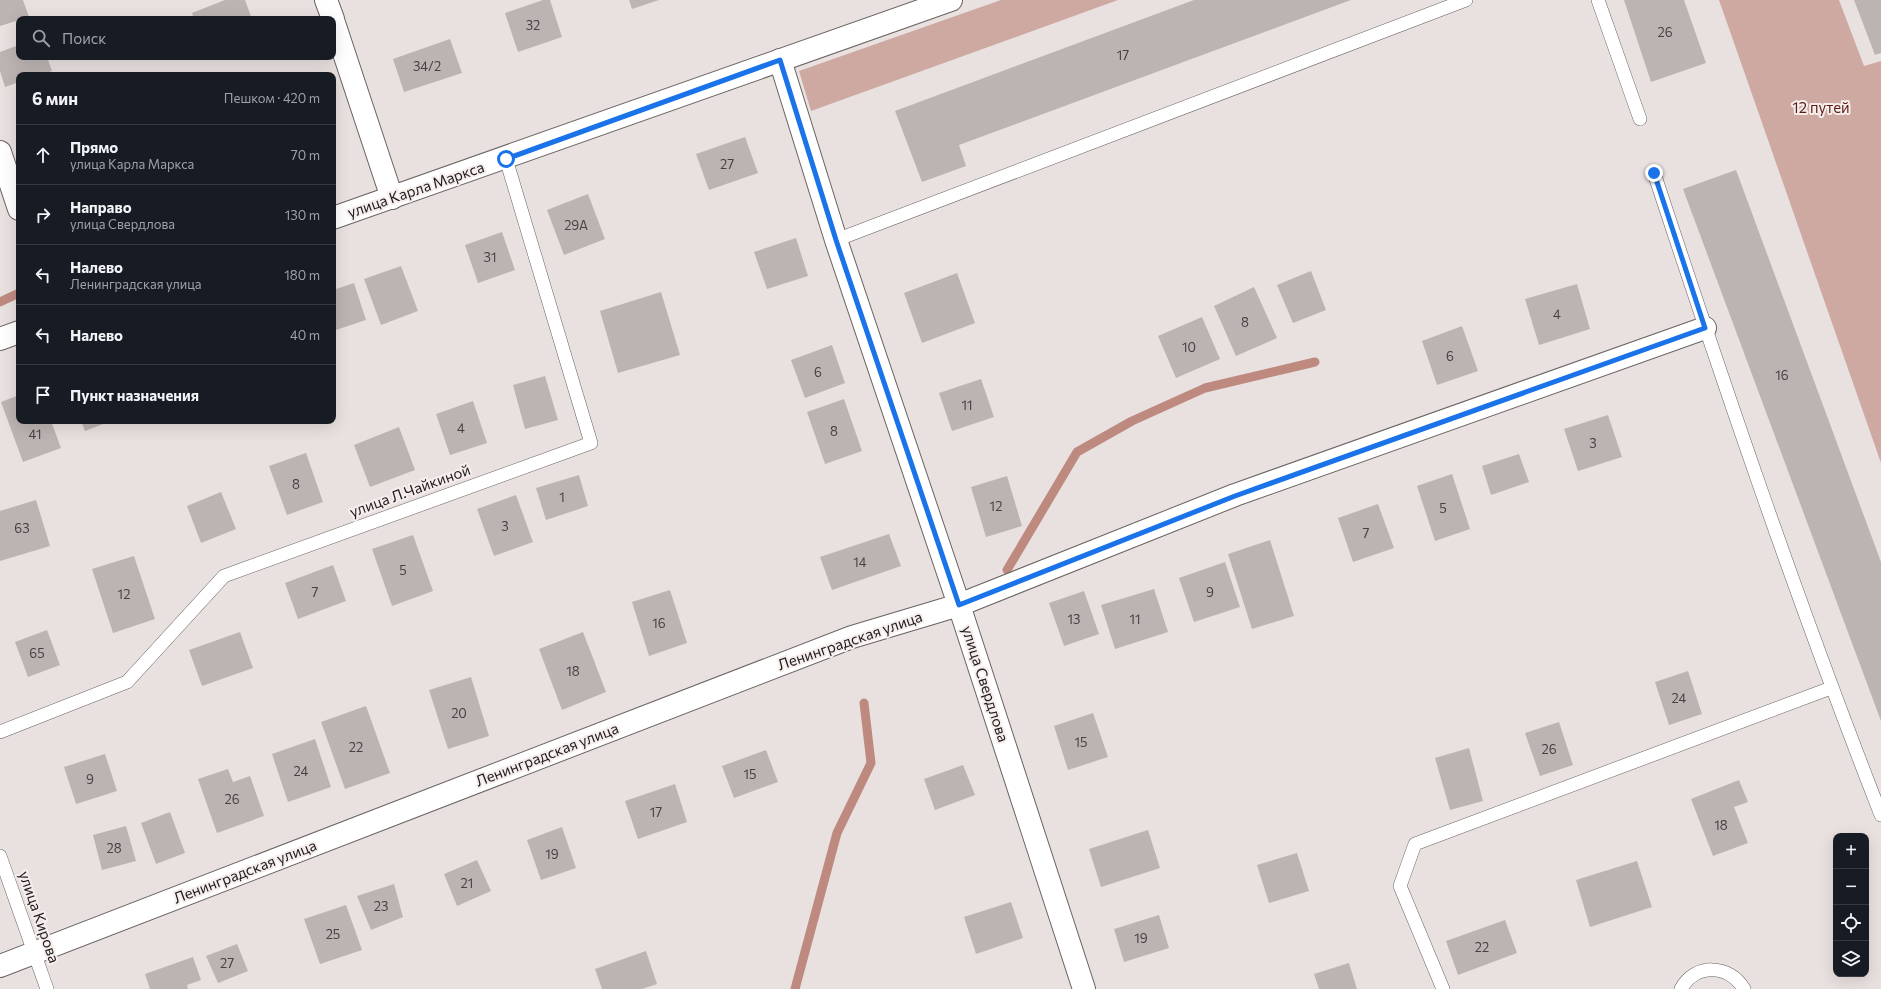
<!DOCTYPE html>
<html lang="ru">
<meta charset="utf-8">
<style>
body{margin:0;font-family:Commissioner,sans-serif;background:#20242c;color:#f1f3f6}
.controls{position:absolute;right:12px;bottom:12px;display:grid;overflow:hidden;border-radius:8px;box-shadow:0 4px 16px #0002}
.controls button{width:36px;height:36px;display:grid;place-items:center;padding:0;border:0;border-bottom:1px solid #363941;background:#171b24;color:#f1f3f6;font:20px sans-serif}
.stop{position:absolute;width:12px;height:12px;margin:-9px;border:3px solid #1a73e8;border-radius:50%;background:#fff}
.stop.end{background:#1a73e8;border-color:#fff;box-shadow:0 1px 4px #0008}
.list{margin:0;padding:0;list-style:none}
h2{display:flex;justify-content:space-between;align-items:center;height:52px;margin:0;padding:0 16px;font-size:17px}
h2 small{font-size:13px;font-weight:400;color:#9ea1a6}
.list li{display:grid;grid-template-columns:26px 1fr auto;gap:12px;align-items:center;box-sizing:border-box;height:60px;padding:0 16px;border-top:1px solid #363941}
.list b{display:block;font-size:15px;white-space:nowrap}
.list p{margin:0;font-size:13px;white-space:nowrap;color:#9ea1a6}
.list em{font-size:13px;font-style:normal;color:#9ea1a6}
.icon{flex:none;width:22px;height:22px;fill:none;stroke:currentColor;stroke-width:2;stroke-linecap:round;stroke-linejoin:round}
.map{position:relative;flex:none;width:1881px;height:989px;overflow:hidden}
.search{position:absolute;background:#171b24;box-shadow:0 4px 16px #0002;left:16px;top:16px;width:320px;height:44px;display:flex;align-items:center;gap:10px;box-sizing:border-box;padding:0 14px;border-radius:8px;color:#9ea1a6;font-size:15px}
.panel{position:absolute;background:#171b24;box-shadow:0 4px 16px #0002;left:16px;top:72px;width:320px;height:352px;border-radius:8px}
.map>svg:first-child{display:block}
.green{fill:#cda9a2}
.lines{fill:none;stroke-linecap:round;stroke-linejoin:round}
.stream{stroke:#be8a80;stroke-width:9}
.building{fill:#bcb4b3}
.service-casing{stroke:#696361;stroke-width:14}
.minor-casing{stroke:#696361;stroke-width:24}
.tertiary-casing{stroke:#696361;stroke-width:24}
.service{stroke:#fff;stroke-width:13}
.minor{stroke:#fff;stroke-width:22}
.tertiary{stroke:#fff;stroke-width:22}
.route{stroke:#1a73e8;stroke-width:5}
.labels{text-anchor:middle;stroke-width:4;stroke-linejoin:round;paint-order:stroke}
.number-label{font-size:13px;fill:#464241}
.park-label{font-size:15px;fill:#5c1c13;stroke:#f6eeed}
.street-label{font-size:15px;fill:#1e1c1b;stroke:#f6eeed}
</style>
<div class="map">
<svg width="1881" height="989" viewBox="0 0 1881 989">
<rect width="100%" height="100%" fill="#e9e1e0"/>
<path class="green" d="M1001,0H1118L811,111L799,71Z
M1719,0H1839L1864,66L1881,61V463Z"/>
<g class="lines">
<path class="stream" d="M0,302L19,293
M1007,570L1077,452L1132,421L1205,388L1315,362
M795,989L837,833L871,763L864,703"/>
</g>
<path class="building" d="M0,0H23L29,17L0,26Z
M225,0H245L252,19H194L192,13Z
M543,0H550L562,37L518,52L505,13Z
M629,0H659L632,9Z
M1194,0H1351L959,145L966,166L922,182L895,111Z
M1624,0H1684L1706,63L1651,82Z
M1854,0H1881V53L1875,55Z
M450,39L462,73L404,92L393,59Z
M19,45V57H47L52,71L40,75H19V82L5,87L0,71V52Z
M745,137L758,173L709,190L696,154Z
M1736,170L1881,562V721L1683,189Z
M588,194L605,239L564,255L547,210Z
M502,232L515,270L478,283L465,245Z
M796,238L808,276L767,289L754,252Z
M401,266L418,311L381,325L364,279Z
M1311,271L1326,310L1293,323L1277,285Z
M957,273L975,323L922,343L904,293Z
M354,283L366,320L333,331V290Z
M1577,284L1590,329L1539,345L1525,299Z
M1254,287L1277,338L1236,356L1214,306Z
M661,292L680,355L618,373L600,311Z
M1202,317L1220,359L1176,378L1158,336Z
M1462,326L1478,371L1437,385L1422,341Z
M832,345L845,383L805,398L791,360Z
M545,376L558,420L525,429L513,385Z
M981,379L994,417L952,431L939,393Z
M19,395V421H51L61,448L23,462L1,402Z
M844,399L862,451L825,464L807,412Z
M473,401L487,443L450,455L436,414Z
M1608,415L1622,457L1578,471L1564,429Z
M81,421H111L85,431Z
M399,427L415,470L370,487L354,445Z
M306,453L323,502L287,515L269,466Z
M1519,454L1529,482L1491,495L1482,466Z
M1452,474L1470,529L1435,541L1417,486Z
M579,475L588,506L546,520L536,488Z
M1007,476L1022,526L986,537L971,487Z
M221,492L236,529L201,543L187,506Z
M516,495L533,542L494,556L477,509Z
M36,500L50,546L0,561V511Z
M1378,504L1394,548L1353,562L1338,518Z
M889,534L901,566L832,590L820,557Z
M413,535L433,591L392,606L372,549Z
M1270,540L1294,616L1252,629L1228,554Z
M134,556L155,619L113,633L92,569Z
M1225,562L1240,607L1194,622L1179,578Z
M333,565L346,601L298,619L285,583Z
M1154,589L1168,632L1115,649L1101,605Z
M670,590L687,643L649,656L632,602Z
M1084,591L1099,634L1064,646L1049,603Z
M47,630L60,665L28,677L15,642Z
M240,632L253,668L202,686L189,650Z
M583,632L606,692L562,710L539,649Z
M1688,671L1702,714L1669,725L1655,682Z
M471,677L489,736L448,749L429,690Z
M366,706L390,773L345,789L321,722Z
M1093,713L1108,757L1068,770L1054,726Z
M1559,722L1573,765L1540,776L1525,733Z
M315,739L331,787L288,802L272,754Z
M1469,748L1483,801L1450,810L1435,758Z
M766,750L778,782L734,798L722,766Z
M105,754L117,791L76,804L64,767Z
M963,765L975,795L935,810L924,779Z
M228,769L233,782L250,776L264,816L217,833L198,779Z
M1739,780L1748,802L1734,807L1748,843L1713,856L1691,799Z
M675,784L687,822L638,839L625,801Z
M170,812L185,853L156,864L141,823Z
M126,826L136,861L102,870L93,835Z
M562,827L576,868L541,880L527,840Z
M1148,830L1160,868L1101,887L1089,849Z
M1297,853L1309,891L1269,903L1257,865Z
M477,860L491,891L457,906L444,874Z
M1637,861L1652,907L1590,927L1576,880Z
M394,884L403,917L371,930L357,896Z
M1011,902L1023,938L976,954L964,917Z
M346,905L362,950L320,964L304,919Z
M1159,915L1169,948L1124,962L1114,929Z
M1505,920L1517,953L1458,975L1446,941Z
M237,944L248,971L218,983L206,956Z
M646,951L657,984L642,989H602L595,969Z
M193,957L201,980L187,985L188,989H150L145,974Z
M1349,963L1357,989H1319L1314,974Z"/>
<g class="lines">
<g class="service-casing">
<path id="service" d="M1598,0L1640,119
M1654,173C1725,388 1798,604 1881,815
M836,240L1466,0
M0,732L127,682L224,576L591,443L506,159
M0,856L47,989
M1443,989L1400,886L1415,844L1831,688
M1681,989C1694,963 1730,964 1744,989"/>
</g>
<g class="minor-casing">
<path id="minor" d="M326,0L333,19
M333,20L392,198
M780,60L836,240L959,605L1084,989
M0,152L19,209
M0,966L852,637L959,605L1235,495L1705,328"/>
</g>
<g class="tertiary-casing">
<path id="tertiary" d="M333,218L951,0
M0,339L19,332"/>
</g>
<use href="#service" class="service"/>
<use href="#minor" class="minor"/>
<use href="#tertiary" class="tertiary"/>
</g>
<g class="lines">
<path class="route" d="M506,159L780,60L836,240L959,605L1235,496L1705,328L1654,173"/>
</g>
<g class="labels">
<g class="number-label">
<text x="533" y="30">32</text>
<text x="1665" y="37">26</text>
<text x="1123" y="60">17</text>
<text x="427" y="71">34/2</text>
<text x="727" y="169">27</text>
<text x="576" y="230">29А</text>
<text x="490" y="262">31</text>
<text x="1557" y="319">4</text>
<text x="1245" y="327">8</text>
<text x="1189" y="352">10</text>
<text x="1450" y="361">6</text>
<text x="818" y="377">6</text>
<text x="1782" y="380">16</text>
<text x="967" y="410">11</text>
<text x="461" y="433">4</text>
<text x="834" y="436">8</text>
<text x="35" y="439">41</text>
<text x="1593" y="448">3</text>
<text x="296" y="489">8</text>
<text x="562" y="502">1</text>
<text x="996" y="511">12</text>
<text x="1443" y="513">5</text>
<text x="505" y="531">3</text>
<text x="22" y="533">63</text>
<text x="1366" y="538">7</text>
<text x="860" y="567">14</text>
<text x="403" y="575">5</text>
<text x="315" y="597">7</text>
<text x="1210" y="597">9</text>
<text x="124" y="599">12</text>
<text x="1074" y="624">13</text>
<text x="1135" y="624">11</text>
<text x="659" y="628">16</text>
<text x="37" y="658">65</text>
<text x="573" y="676">18</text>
<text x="1679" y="703">24</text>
<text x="459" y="718">20</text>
<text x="1081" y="747">15</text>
<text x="356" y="752">22</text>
<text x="1549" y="754">26</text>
<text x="301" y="776">24</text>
<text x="750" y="779">15</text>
<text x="90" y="784">9</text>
<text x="232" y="804">26</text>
<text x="656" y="817">17</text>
<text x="1721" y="830">18</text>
<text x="114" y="853">28</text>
<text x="552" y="859">19</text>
<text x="467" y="888">21</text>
<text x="381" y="911">23</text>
<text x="333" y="939">25</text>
<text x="1141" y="943">19</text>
<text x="1482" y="952">22</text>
<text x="227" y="968">27</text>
</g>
<g class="park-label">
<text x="1821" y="113">12 путей</text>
</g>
<g class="street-label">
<text transform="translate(416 190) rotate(-19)" y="5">улица Карла Маркса</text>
<text transform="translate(410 491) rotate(-20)" y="5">улица Л.Чайкиной</text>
<text transform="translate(850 641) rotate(-19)" y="5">Ленинградская улица</text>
<text transform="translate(985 684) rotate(72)" y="5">улица Свердлова</text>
<text transform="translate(547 755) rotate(-21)" y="5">Ленинградская улица</text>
<text transform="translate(245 872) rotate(-21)" y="5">Ленинградская улица</text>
<text transform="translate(39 917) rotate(71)" y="5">улица Кирова</text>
</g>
</g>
</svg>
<div class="controls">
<button>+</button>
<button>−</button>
<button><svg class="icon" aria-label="locate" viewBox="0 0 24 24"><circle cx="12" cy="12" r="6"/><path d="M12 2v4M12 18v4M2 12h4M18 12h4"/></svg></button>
<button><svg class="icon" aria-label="layers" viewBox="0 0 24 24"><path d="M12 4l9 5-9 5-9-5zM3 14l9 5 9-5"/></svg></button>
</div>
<div class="stop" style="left:506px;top:159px"></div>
<div class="stop end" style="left:1654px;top:173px"></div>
<div class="search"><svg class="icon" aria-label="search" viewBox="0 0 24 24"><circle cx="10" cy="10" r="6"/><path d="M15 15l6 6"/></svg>Поиск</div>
<section class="panel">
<h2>6 мин<small>Пешком · 420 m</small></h2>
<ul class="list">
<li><svg class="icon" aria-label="ahead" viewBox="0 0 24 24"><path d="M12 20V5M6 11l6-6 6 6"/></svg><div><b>Прямо</b><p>улица Карла Маркса</p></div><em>70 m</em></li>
<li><svg class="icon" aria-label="right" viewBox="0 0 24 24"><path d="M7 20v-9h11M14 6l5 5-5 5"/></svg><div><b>Направо</b><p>улица Свердлова</p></div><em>130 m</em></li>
<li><svg class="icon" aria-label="left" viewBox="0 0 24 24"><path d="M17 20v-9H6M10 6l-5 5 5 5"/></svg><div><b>Налево</b><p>Ленинградская улица</p></div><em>180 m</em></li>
<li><svg class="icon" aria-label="left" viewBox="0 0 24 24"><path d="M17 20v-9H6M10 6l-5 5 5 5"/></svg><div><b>Налево</b></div><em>40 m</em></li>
<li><svg class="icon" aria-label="arrive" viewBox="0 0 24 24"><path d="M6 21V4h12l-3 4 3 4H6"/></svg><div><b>Пункт назначения</b></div></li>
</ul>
</section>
</div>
